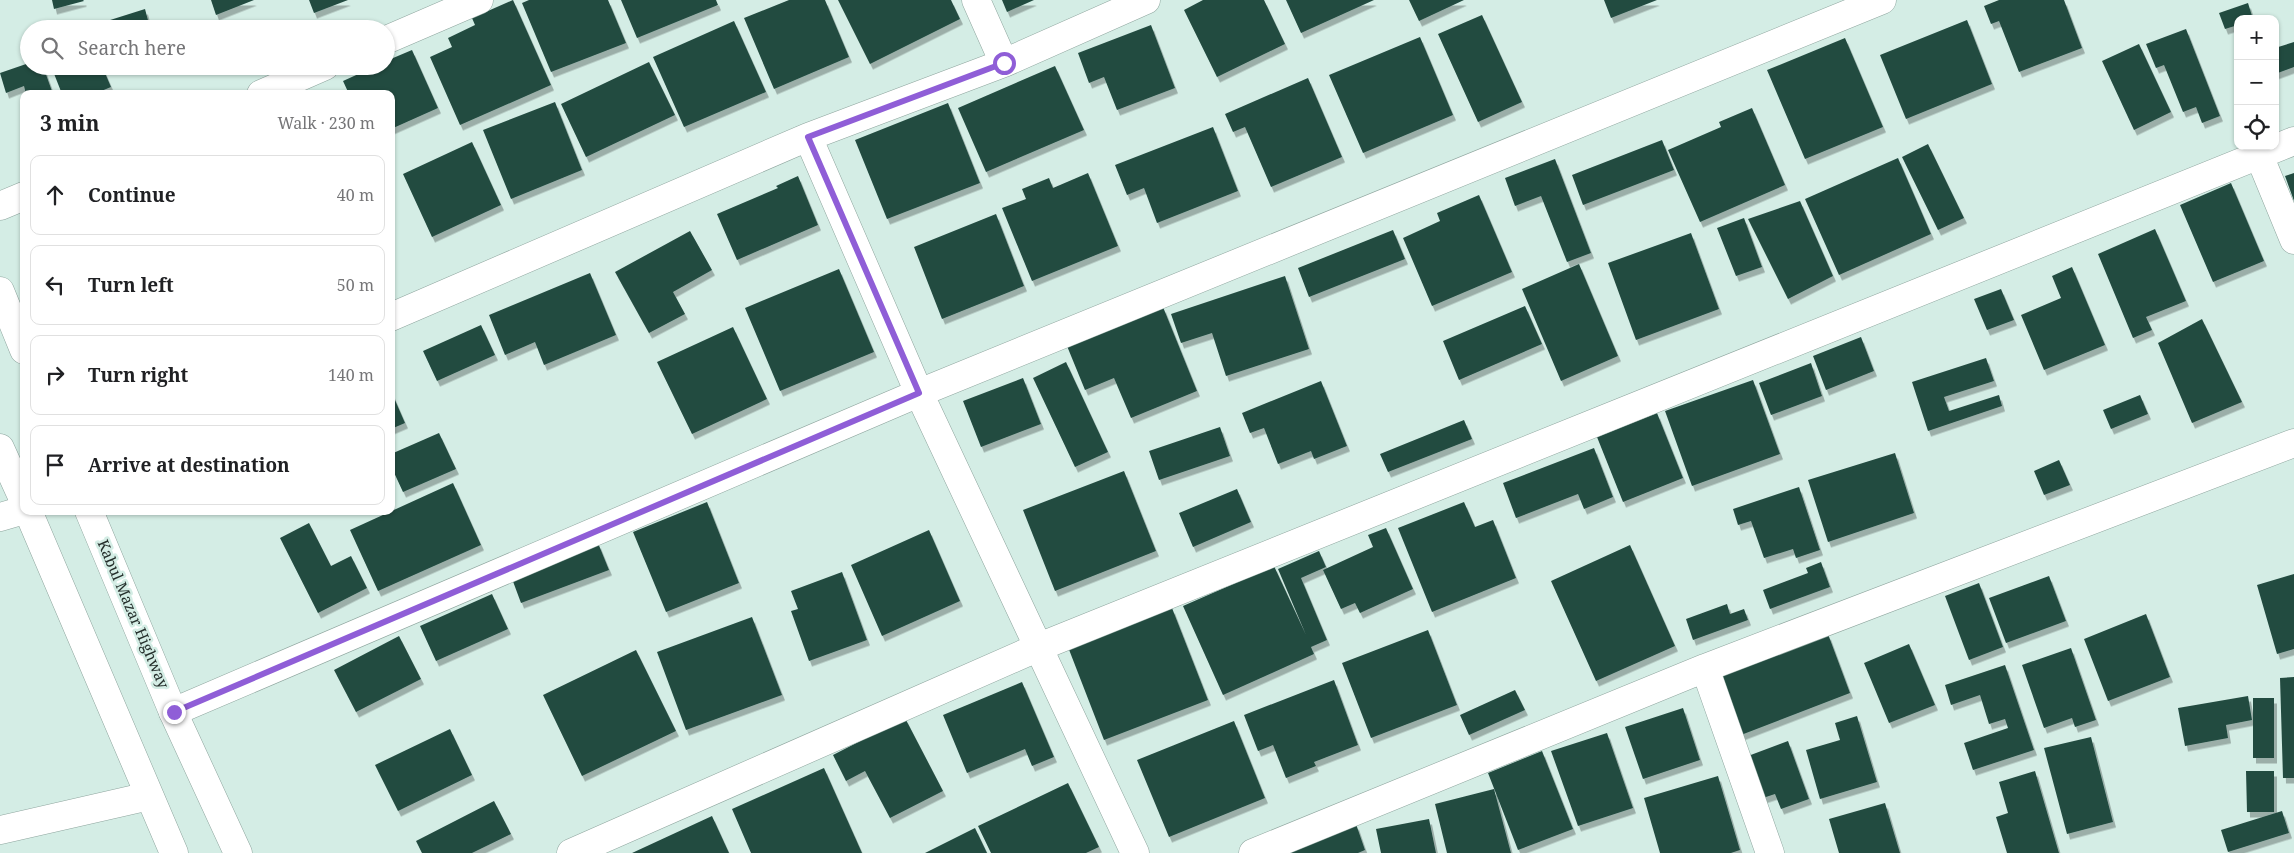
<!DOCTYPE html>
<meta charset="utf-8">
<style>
body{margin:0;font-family:"Noto Serif",serif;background:#f6f6f6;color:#202124}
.controls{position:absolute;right:15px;top:15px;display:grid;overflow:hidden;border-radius:10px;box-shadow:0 1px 4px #0004}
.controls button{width:45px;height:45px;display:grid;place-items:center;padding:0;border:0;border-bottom:1px solid #e0e0e0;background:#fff;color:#202124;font:25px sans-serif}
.stop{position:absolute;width:15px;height:15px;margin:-11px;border:4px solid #8f5ed7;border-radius:50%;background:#fff}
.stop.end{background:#8f5ed7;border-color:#fff;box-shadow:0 1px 5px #0008}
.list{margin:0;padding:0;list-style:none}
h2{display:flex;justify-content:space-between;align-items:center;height:65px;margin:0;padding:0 20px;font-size:21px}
h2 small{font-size:16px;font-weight:400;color:#757577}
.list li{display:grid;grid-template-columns:32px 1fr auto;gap:15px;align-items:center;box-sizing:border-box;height:80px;margin:0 10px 10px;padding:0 10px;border:1px solid #e0e0e0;border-radius:10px}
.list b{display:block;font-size:19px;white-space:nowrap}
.list em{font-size:16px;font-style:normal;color:#757577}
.icon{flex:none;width:28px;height:28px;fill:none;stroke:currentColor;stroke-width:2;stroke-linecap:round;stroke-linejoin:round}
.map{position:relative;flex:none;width:2294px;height:853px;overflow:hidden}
.search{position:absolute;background:#fff;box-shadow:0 1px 4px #0004;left:20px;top:20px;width:375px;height:55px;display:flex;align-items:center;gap:12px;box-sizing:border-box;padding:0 18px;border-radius:28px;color:#757577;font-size:19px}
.panel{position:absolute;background:#fff;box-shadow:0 1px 4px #0004;left:20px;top:90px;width:375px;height:425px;border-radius:10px}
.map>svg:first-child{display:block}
.building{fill:#234b41;filter:url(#shadow)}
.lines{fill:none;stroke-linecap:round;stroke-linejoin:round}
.street-casing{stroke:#8ea59e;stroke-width:29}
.highway-casing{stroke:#8ea59e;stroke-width:29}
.street{stroke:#fff;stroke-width:28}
.highway{stroke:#fff;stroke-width:28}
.route{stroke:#8f5ed7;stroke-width:6}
.labels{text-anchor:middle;stroke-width:5;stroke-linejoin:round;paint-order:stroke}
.street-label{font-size:15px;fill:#252f2c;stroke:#d4ede5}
</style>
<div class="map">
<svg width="2294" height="853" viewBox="0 0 2294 853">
<defs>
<filter id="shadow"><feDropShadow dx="3" dy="5.5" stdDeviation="0" flood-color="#0004"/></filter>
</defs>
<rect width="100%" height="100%" fill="#d4ede5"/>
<path class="building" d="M52,0H83L84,1L54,9Z
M211,0H254L216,15Z
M309,0H348L314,13Z
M513,0L551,85L460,125L430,57L452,47L448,38L475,25L472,18Z
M529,0H608L626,43L551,72L522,3Z
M621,0H716L718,5L637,38Z
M789,0H825L849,57L774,89L744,18Z
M838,0H951L960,19L870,64Z
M1002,0H1034L1007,12Z
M1203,0H1264L1285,44L1217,77L1184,10Z
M1286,0H1374L1301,33Z
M1409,0H1464L1419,21Z
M1604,0H1657L1611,18Z
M1999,0H2064L2082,48L2019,72L1999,21L1991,24L1984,6Z
M2248,3L2253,19H2238V25L2225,29L2219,13Z
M145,9L149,24L134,29H110L107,21Z
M1482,15L1522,102L1478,122L1438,34Z
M1967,20L1992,84L1906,119L1880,55Z
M734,21L766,92L684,127L653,57Z
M1151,25L1175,88L1117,110L1104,77L1089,83L1078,53Z
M2186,29L2220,116L2202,123L2196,107L2183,112L2164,65L2156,68L2146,44Z
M1420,37L1453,115L1363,153L1329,75Z
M1845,38L1883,127L1805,159L1767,70Z
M2294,42V67L2275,74V48Z
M2139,44L2171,112L2134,130L2102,61Z
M412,50L438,108L391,129V94H349L343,81L376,66H386V61Z
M649,62L675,115L586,157L561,104Z
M29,63V66H43L53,94H26L24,86L6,93L0,73Z
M51,66H102L111,87L94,94H62Z
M1055,66L1084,130L986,172L958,108Z
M1308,78L1342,157L1271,187L1245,127L1233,132L1225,114Z
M555,102L582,170L511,199L483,130Z
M948,103L980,183L887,219L855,140Z
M1752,108L1785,185L1700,222L1668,150L1721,127L1719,122Z
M1213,127L1238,191L1157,223L1144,188L1127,195L1115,165Z
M1662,140L1674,170L1583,205L1572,175Z
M472,142L501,205L432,237L403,174Z
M1928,144L1964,218L1938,230L1902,157Z
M1898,158L1931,234L1839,275L1805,199Z
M1555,159L1591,253L1567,262L1541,196L1515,206L1505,178Z
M1088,173L1118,246L1032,281L1002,208L1026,199L1022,189L1049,178L1053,188Z
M2294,173V201L2285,176Z
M798,176L818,225L737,260L717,214L778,188L776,186Z
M2231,183L2264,261L2213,282L2180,205Z
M1479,195L1512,272L1432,306L1403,238L1440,221L1437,213Z
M1800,201L1833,276L1788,299L1748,219Z
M996,214L1024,286L942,319L914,247Z
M1744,218L1762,267L1736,276L1717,228Z
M2155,229L2186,301L2146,317L2152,330L2133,338L2098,254Z
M1393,230L1405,259L1309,297L1298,268Z
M690,231L712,270L673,292L685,314L649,333L615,272Z
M1691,233L1719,309L1636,340L1608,263Z
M1579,264L1618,356L1561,381L1522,289Z
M2072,267L2105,345L2044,370L2021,315L2061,298L2052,276Z
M839,269L874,352L780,391L745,308Z
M590,273L616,335L544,365L535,342L505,355L489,315Z
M1285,276L1309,349L1226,376L1212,333L1181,343L1171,314Z
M2001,289L2014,320L1987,330L1974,299Z
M1525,306L1542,344L1459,380L1443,341Z
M1163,307L1197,391L1131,418L1114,378L1085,390L1067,346Z
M2202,319L2242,402L2192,423L2158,343Z
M481,325L495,355L437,381L423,351Z
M733,327L767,399L692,434L657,362Z
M1861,337L1874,371L1826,390L1813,356Z
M1986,358L1994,381L1944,397L1949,411L1999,395L2002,406L1928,431L1912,382Z
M1066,362L1108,452L1075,467L1033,378Z
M1811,363L1822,396L1771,415L1759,383Z
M1023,378L1041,424L981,447L963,401Z
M1753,380L1780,454L1692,486L1665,411Z
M1321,381L1347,446L1314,459L1311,451L1278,464L1264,428L1250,433L1242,413Z
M391,391L405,423L391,429Z
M2140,395L2148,414L2111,429L2103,410Z
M1657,413L1683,478L1623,502L1597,437Z
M1464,420L1472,439L1388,472L1380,454Z
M1220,427L1230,456L1159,480L1149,451Z
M439,433L456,469L403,492L391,466V454Z
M1594,448L1613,497L1584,509L1578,494L1516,518L1503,483Z
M1895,453L1914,513L1828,542L1808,480Z
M2059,460L2070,485L2044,495L2034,471Z
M1124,471L1156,551L1055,591L1023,510Z
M453,483L481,545L378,591L350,530Z
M1799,487L1820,550L1796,558L1793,549L1764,558L1751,521L1738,525L1733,509Z
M1237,489L1251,522L1193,547L1179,513Z
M707,502L739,583L666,612L633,532Z
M1464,502L1475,527L1493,520L1516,578L1432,612L1398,528Z
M309,523L331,566L351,556L367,588L318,613L280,538Z
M1386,528L1413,589L1360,613L1355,603L1341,609L1323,570L1373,547L1368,535Z
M929,530L960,601L882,636L851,565Z
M598,543L609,570L521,603L511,576Z
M1630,545L1675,646L1596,681L1551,581Z
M1319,551L1326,567L1301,578L1327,640L1311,647L1314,654L1223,695L1183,606L1274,566L1306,635L1278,569Z
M1821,562L1830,587L1770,609L1763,590L1808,573L1806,568Z
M842,572L867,640L809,661L791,611L798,609L791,591Z
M2294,574V649L2277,654L2257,585Z
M2049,576L2066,621L2006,643L1989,598Z
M1979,583L2003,647L1969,660L1945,596Z
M492,594L508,629L436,661L420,626Z
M1727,604L1730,614L1744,609L1748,620L1693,640L1686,619Z
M1172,608L1208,700L1104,740L1068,647Z
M2146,614L2170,677L2108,701L2084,639Z
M752,617L782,695L686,730L657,652Z
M1428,630L1457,705L1371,738L1342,663Z
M1828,634L1850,693L1741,735L1718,677Z
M399,636L421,679L356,712L334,670Z
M1909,644L1935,705L1889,723L1864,663Z
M2071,648L2096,720L2075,727L2072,718L2044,728L2022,665Z
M636,650L676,731L582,776L543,695Z
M2005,665L2034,750L1973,770L1964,743L2008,728L2005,719L1989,724L1980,695L1951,705L1945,685Z
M2294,677V778H2283L2280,678Z
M1334,680L1358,745L1314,762L1316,766L1286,778L1273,745L1258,751L1244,715Z
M1022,682L1054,757L1032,766L1025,749L967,773L943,715Z
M1515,690L1525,710L1469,735L1460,715Z
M2248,696L2252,720L2226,725L2228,738L2185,746L2178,708Z
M2253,698H2274V758H2253Z
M1683,708L1700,760L1643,779L1625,727Z
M1857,716L1877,782L1820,799L1806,750L1840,740L1835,723Z
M905,718L943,791L890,818L865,771L846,781L833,755Z
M1234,721L1265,798L1169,837L1137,760Z
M450,729L472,775L398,811L375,765Z
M1607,733L1633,808L1578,826L1551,751Z
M2091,737L2113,822L2067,834L2044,748Z
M1788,741L1809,799L1781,809L1775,794L1763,798L1748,756Z
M1542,751L1573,829L1518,850L1488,773Z
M824,768L862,853H751L732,809Z
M2035,771L2059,853H2007L1996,817L2008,813L1999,782Z
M2246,771H2274V812H2247Z
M1718,776L1740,850L1731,853H1660L1644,798Z
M1068,783L1099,847L1086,853H991L978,826Z
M1494,789L1511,853H1447L1435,804Z
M494,801L511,834L472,853H422L416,841Z
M1885,803L1900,853H1839L1829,819Z
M2282,811L2289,833L2228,852L2221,830Z
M712,816L729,853H632Z
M1429,819L1436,853H1381L1376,829Z
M1356,824L1365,850L1358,853H1290L1288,847Z
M975,828L987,853H925Z"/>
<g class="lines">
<g class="street-casing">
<path id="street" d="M976,0L1004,63
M386,40L479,0
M261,94L325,66
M808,137L919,393L1135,853
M2259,155L2294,240
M0,206L24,196
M391,317L808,137L1004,63L1146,0
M0,517L24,510
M1705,668L1770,853
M173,712L919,393L1882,0
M0,830L149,796
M571,853L1039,647L2294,141
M1253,853L1705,668L2294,443"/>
</g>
<g class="highway-casing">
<path id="highway" d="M0,291L24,350
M0,448L24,501
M28,511L174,853
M89,511L173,712L238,853"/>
</g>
<use href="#street" class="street"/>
<use href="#highway" class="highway"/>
</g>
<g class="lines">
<path class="route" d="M174,712L919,393L808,137L1004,63"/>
</g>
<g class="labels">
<g class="street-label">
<text transform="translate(133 614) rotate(67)" y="5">Kabul Mazar Highway</text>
</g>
</g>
</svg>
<div class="controls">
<button>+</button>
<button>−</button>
<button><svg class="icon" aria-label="locate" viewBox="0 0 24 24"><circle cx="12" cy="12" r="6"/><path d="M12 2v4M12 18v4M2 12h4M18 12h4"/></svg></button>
</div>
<div class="stop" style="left:1004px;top:63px"></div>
<div class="stop end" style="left:174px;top:712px"></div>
<div class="search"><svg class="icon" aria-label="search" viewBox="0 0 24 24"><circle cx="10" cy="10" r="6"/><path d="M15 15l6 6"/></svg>Search here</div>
<section class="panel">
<h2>3 min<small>Walk · 230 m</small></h2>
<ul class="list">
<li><svg class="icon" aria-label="ahead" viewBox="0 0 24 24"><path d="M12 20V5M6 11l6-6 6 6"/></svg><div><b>Continue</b></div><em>40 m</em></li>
<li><svg class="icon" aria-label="left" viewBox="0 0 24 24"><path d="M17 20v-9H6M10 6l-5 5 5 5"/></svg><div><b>Turn left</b></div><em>50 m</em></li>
<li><svg class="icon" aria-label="right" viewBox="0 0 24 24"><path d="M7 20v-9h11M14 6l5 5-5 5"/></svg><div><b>Turn right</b></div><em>140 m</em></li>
<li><svg class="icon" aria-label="arrive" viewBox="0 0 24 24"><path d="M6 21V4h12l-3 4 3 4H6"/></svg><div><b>Arrive at destination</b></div></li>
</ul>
</section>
</div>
